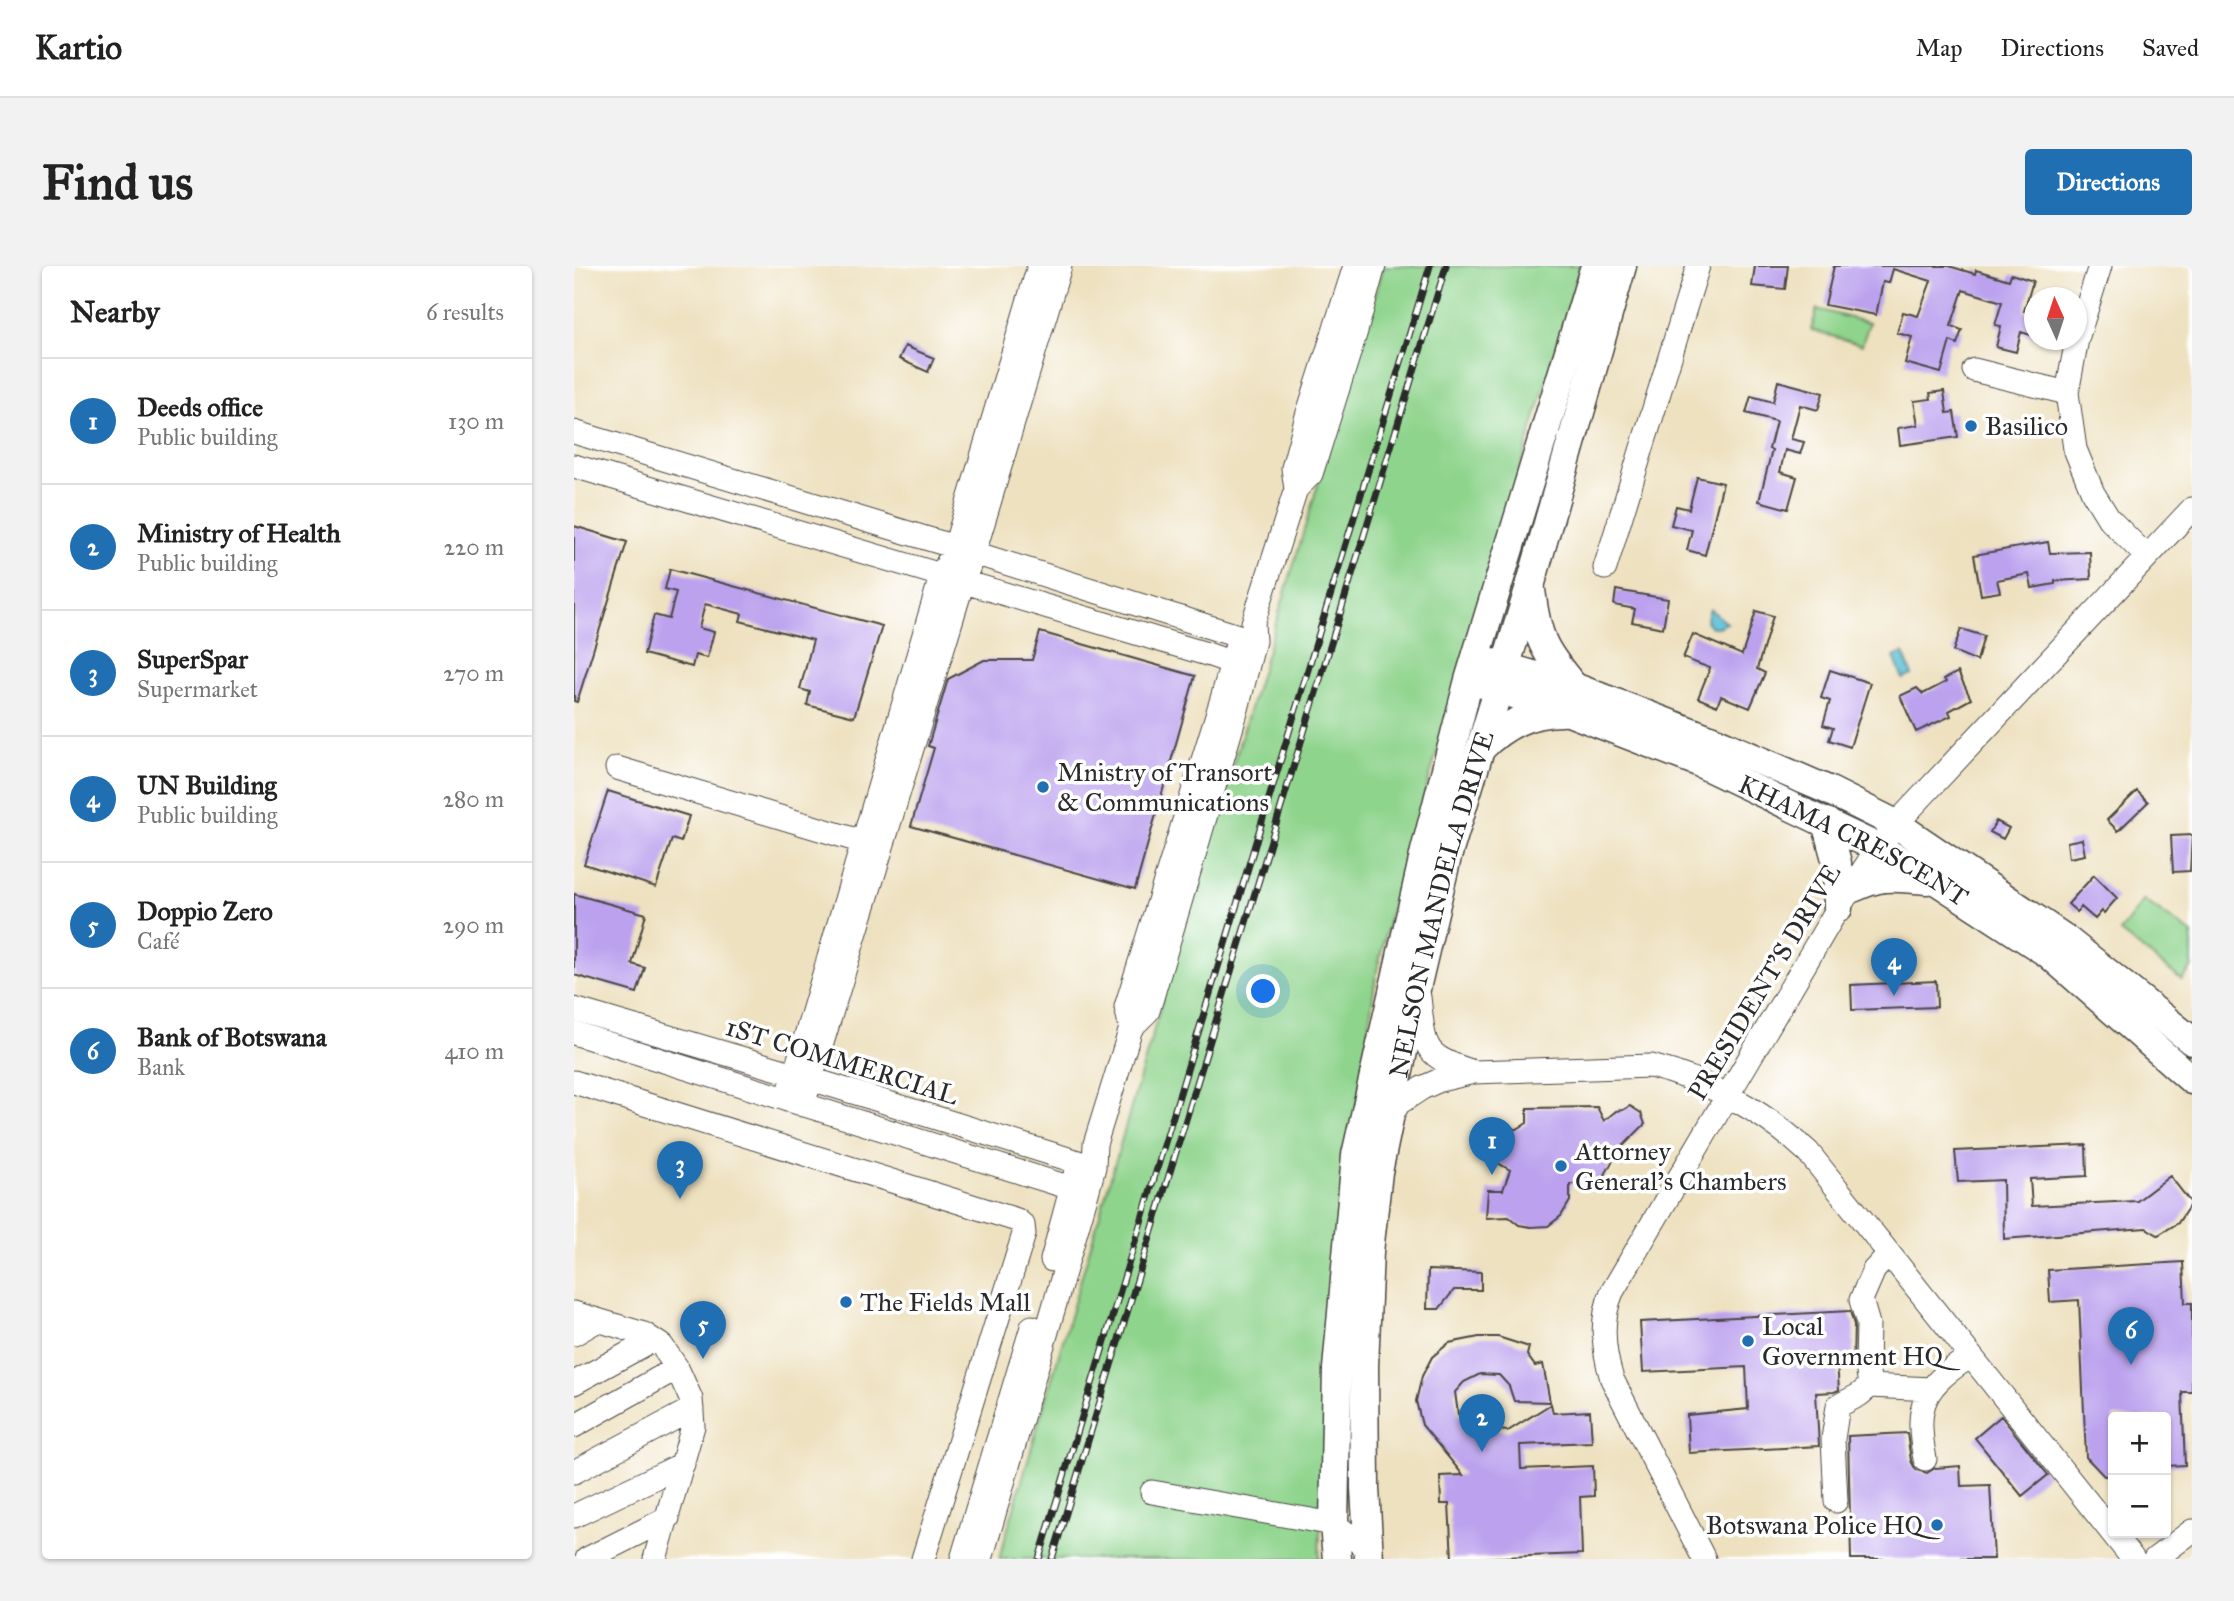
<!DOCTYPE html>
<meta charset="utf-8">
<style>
body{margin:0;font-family:"IM FELL Great Primer",serif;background:#f2f2f2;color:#222}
.controls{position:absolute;right:21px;bottom:21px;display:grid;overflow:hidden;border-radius:7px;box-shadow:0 2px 5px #0004}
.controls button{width:63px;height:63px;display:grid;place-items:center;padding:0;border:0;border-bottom:2px solid #e0e0e0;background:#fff;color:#222;font:35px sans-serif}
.compass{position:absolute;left:1450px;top:21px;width:63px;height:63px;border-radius:50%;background:#fff;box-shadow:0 2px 5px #0004;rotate:357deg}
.you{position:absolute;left:690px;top:726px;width:24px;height:24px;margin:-18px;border:5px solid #fff;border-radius:50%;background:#1a73e8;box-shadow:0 0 0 10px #1a73e833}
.badge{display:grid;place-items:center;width:46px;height:46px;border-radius:50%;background:#1f6fb2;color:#fff;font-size:23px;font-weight:700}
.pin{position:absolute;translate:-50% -58px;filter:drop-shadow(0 2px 4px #0008)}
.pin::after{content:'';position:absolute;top:37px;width:24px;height:21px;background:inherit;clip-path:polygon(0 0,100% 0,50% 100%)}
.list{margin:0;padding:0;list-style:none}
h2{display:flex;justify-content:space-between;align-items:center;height:91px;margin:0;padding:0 28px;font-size:30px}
h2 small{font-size:23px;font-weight:400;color:#767676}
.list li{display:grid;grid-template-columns:46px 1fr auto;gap:21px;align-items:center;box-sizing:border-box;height:126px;padding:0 28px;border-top:2px solid #e0e0e0}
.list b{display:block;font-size:26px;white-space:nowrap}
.list p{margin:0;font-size:23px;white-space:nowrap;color:#767676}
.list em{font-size:23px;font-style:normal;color:#767676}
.map{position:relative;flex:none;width:1618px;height:1293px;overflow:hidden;border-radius:7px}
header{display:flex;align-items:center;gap:42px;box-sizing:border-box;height:98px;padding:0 35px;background:#fff;border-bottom:2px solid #e0e0e0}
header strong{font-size:33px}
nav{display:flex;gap:38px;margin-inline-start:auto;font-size:24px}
.intro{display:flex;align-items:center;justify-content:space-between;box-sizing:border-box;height:168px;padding:0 42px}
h1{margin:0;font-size:49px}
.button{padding:18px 32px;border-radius:7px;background:#1f6fb2;color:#fff;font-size:24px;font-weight:700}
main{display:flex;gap:42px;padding:0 42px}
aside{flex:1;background:#fff;border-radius:7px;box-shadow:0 2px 5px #0004}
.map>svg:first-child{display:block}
.green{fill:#8fd48d;stroke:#5d805c;stroke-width:2}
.water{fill:#57bed4;stroke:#417480;stroke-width:2}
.building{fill:#bca2ee}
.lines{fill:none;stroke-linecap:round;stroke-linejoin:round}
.minor-casing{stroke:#484641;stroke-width:25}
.major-casing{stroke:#484641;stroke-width:31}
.minor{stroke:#fff;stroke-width:23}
.major{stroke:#fff;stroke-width:28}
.rail-casing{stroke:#2b2b2b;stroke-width:7}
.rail{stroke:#fff;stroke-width:4.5;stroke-dasharray:13;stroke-linecap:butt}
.poi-dot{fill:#1f6fb2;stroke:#fff;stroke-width:2.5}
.labels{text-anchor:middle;stroke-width:7;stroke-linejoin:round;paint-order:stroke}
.poi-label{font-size:26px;fill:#2b2b2b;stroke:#fff;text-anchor:start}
.street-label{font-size:26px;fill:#2b2b2b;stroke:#fff}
</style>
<header>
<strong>Kartio</strong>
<nav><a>Map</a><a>Directions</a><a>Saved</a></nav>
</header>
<div class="intro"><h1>Find us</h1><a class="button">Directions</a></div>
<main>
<aside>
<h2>Nearby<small>6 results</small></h2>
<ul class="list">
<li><span class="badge">1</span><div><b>Deeds office</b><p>Public building</p></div><em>130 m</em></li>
<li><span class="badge">2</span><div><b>Ministry of Health</b><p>Public building</p></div><em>220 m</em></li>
<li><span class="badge">3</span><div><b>SuperSpar</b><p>Supermarket</p></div><em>270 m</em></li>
<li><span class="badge">4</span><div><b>UN Building</b><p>Public building</p></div><em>280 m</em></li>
<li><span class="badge">5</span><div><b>Doppio Zero</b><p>Café</p></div><em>290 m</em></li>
<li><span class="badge">6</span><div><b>Bank of Botswana</b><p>Bank</p></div><em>410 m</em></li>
</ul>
</aside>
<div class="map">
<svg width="1618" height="1293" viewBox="0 0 1618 1293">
<rect width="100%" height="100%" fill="#fff"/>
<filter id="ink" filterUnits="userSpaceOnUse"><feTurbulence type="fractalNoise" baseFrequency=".0143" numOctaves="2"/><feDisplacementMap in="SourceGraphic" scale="14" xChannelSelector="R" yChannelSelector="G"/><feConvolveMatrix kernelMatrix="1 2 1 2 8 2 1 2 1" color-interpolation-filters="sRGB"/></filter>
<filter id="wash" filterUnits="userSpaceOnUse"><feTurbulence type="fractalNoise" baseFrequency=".00686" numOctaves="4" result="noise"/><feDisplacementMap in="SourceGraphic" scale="28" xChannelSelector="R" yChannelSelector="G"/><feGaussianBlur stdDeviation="1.57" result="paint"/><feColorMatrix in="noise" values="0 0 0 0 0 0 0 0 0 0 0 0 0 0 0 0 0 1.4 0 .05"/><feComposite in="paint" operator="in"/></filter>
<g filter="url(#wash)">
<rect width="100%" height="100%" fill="#eee1c0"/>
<path class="green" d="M810,0H1006L818,639L802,709L756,1035L745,1293H425L609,664Z
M1243,43L1295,57L1288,79L1237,64Z
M1570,634L1618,668V701L1608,714L1546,666Z"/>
<path class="water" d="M1136,343L1153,357L1144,361H1137L1132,355Z
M1329,387L1338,409L1329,413L1320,391Z"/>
<g id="blocks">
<path class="building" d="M1181,0H1214L1211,23L1178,20Z
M1260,0H1375L1401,8L1402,4L1435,14L1437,8L1459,15L1450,45L1460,48V70L1447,66L1442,86L1422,81L1427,60L1421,59L1428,36L1389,24L1377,60L1388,64L1383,78L1376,75L1367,107L1331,97L1338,71L1323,67L1329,46L1344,50L1357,15L1319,3L1315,17L1309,16L1302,49L1251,39Z
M331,80L360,92L354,106L325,93Z
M1204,115L1249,127L1244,144L1226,139L1217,173L1230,176L1226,188L1211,184L1206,206L1223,211L1214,243L1185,235L1198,184L1195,183L1202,155L1172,147L1177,130L1199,136Z
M1370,125L1373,147L1380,146L1384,171L1326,179L1324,162L1344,159L1340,135L1357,133L1356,127Z
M1123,211L1149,217L1131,289L1113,284L1118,264L1097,259L1102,240L1115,243Z
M0,260L53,276L3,436L0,435Z
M1474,276L1476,287L1516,286L1517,313L1481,315V318L1458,322L1455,308L1423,314L1426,326L1407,329L1400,289Z
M96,303L308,360L280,451L233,439L236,426L226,423L239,374L166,355L168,348L131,338L125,362L140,366L133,392L121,389L118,401L70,388L80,349L95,353L102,326L91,323Z
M1042,324L1094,333L1089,362L1058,356L1061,343L1040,339Z
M1182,345L1199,350L1183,403L1191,407L1176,442L1147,430L1143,440L1124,432L1136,402L1109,392L1119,368L1168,389Z
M1387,363L1410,370L1403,395L1379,385Z
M466,366L621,410L561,623L337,560L360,482L354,480L374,413L410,394H458Z
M1256,404L1296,417L1276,481L1255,474L1259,462L1249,459L1256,435L1247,432Z
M1384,406L1397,433L1375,445L1377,450L1342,466L1326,430L1343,422L1349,428L1372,416L1370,413Z
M34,525L115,550L107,576L98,573L82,621L10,598Z
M1563,525L1574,536L1544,565L1533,554Z
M1422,555L1435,562L1429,573L1416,566Z
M1618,569L1616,605L1599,606L1597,570Z
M1508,573L1511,589L1495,592L1493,576Z
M1520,609L1543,632L1530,647L1528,645L1521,653L1507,641L1503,646L1494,638Z
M0,628L72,648L58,698L71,702L63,727L0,709Z
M1362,715L1363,741L1278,744L1277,719Z
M1056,840L1067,847L1071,858L1044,885L1026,918H996V935L987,950L974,960L957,961L945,959L935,951L912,952L914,924H929L936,904L917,893L913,883L915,877L923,867L931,862L943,863L953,857V842L1023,841L1030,855L1042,845L1049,844Z
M1512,879L1513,910L1456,913L1458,940L1563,935L1596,910L1617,937L1604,957L1584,969L1572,962L1430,973L1429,914L1384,916L1381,885Z
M1609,996L1611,1037H1618V1126H1608L1611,1199L1592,1200V1151H1539V1209L1530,1210L1512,1191L1505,1034L1476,1036L1474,1004Z
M854,1004L907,1006V1024H880L865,1043H853Z
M1276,1045L1280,1059L1279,1095L1263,1096L1265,1124L1260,1126L1242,1127L1245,1180L1115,1187L1113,1149L1174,1143L1172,1101L1069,1106L1066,1056Z
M905,1071H924L955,1081L953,1089L961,1100L969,1098L976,1136L940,1135L935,1120L925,1109L906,1108L890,1116L881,1126L884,1148L901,1162L934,1165L977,1138L979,1147L1016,1145L1018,1176L946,1179L947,1203L1019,1200L1020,1230L1006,1231L1008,1288L878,1293L875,1238H867L866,1210L889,1209L848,1159L842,1135L848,1110L858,1091L875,1077Z
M1427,1150L1474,1209L1448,1230L1401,1172Z
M1333,1167L1337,1195L1342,1204L1353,1207L1361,1202L1386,1200L1387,1220L1416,1219L1420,1293H1277L1274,1170Z"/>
</g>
</g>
<g filter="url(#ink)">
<use href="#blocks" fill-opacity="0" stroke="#484641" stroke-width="2"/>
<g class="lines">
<g class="minor-casing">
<path id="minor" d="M1526,0L1503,73L1493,127L1501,183L1519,227L1535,253L1572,290
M1400,104L1493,127
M0,166L381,281L680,375
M0,200L636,389L673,402
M722,223L737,208L782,65L800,0
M1031,302L1124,0
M43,502L289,576
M845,731C851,782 847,790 900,806
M0,743L221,808L520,901
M557,762L552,741L648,433L662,382
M0,767L513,927
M0,816L443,954L449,959L450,968L349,1293
M213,834L367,311L381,281L465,0
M229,839L389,316L400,287L486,0
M815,853L825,837L848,822L866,814L900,806L1077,800C1133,814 1191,846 1234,886L1559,1293
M478,994L501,909
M0,1047L70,1068L88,1080L103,1102L117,1133L119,1160L81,1293
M0,1068L24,1054
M0,1117L79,1074
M1296,1120L1357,1123
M0,1160L103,1102
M1351,1193C1340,1137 1350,1120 1397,1090
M0,1206L118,1143
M578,1226L760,1258L794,1283
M1262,1235L1259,1173L1264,1140L1285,1129L1296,1120L1293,1099L1294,1058L1287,1034L1300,1004L1315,988
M0,1250L109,1198
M13,1293L94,1252
M388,1293L458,1061
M407,1293L513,927L520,901L521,878L557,762L574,745L663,443L680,375L679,357L722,223L719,202L733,150L781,0
M1130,1293L1038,1113C1029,1084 1026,1054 1038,1026L1264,642L1304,582L1322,558L1618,243
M1581,1293L1618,1265"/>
</g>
<g class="major-casing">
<g id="major">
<path d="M957,324C963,373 969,384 1000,421"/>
<path d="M914,396L1000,421L1136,473L1254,524L1322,558L1490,672L1618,775"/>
<path id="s1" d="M906,417L995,446L1124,496L1304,582L1363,615L1475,688L1618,814"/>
<path d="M907,482C930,459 955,446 988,446"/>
<path d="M1252,556L1263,597L1264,642"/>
<path d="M1279,622C1312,607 1319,612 1353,614"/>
<path d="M763,1293L760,1258L763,1103L782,889L851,585L895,414L1021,0"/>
<path id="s2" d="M795,1293L791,1222L790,1100L795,986L804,906L843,718L873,591L957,317L1048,0"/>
</g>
</g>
<use href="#minor" class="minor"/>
<use href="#major" class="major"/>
<g class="rail-casing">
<path id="rail" d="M465,1293L856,0
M478,1293L872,0"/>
</g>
<use href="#rail" class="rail"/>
</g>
</g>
<g class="poi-dot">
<circle cx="1397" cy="160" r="7"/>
<circle cx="469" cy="521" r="7"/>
<circle cx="987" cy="900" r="7"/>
<circle cx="272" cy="1036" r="7"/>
<circle cx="1174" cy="1075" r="7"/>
<circle cx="1363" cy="1259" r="7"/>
</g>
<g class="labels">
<g class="poi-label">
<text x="1411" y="169">Basilico</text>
<text x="483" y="515">Mnistry of Transort<tspan x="483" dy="30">&amp; Communications</tspan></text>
<text x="1001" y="894">Attorney<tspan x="1001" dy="30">General's Chambers</tspan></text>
<text x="286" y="1045">The Fields Mall</text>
<text x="1188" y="1069">Local<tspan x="1188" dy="30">Government HQ</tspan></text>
<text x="1349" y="1268" text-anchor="end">Botswana Police HQ</text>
</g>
<g class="street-label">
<text dy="9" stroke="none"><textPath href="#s1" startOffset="406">KHAMA CRESCENT</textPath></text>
<text dy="9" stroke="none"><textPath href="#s2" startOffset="663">NELSON MANDELA DRIVE</textPath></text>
<text transform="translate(1190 716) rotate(-59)" y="9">PRESIDENT'S DRIVE</text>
<text transform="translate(268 795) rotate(17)" y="9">1ST COMMERCIAL</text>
</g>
</g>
</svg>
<div class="controls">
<button>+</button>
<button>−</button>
</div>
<svg class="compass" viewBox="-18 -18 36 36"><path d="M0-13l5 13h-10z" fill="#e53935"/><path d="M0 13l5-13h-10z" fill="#767676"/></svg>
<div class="you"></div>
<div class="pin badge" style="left:918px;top:909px">1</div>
<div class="pin badge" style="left:908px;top:1186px">2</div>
<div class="pin badge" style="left:106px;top:933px">3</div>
<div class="pin badge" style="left:1320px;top:730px">4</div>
<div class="pin badge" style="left:129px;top:1093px">5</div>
<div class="pin badge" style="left:1557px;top:1099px">6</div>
</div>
</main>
